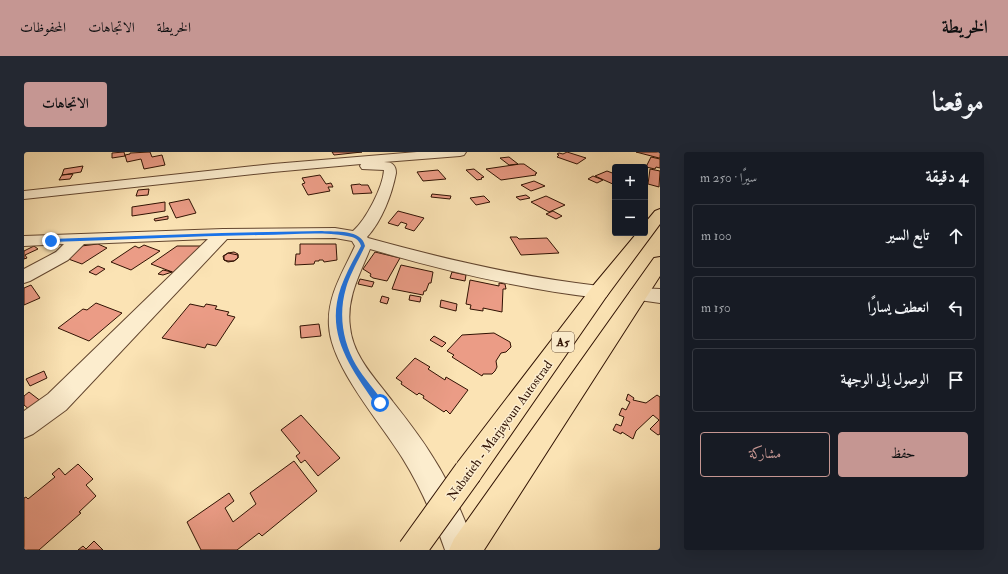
<!DOCTYPE html>
<html lang="ar">
<meta charset="utf-8">
<style>
body{margin:0;font-family:"IM FELL Double Pica",Amiri,serif;background:#242831;color:#f1f3f6;direction:rtl}
.controls{position:absolute;right:12px;top:12px;display:grid;overflow:hidden;border-radius:4px;box-shadow:0 4px 16px #0002}
.controls button{width:36px;height:36px;display:grid;place-items:center;padding:0;border:0;border-bottom:1px solid #363941;background:#171b24;color:#f1f3f6;font:20px sans-serif}
.stop{position:absolute;width:12px;height:12px;margin:-9px;border:3px solid #1a73e8;border-radius:50%;background:#fff}
.stop.end{background:#1a73e8;border-color:#fff;box-shadow:0 1px 4px #0008}
.list{margin:0;padding:0;list-style:none}
h2{display:flex;justify-content:space-between;align-items:center;height:52px;margin:0;padding:0 16px;font-size:17px}
h2 small{font-size:13px;font-weight:400;color:#9ea1a6}
.list li{display:grid;grid-template-columns:26px 1fr auto;gap:12px;align-items:center;box-sizing:border-box;height:64px;margin:0 8px 8px;padding:0 8px;border:1px solid #363941;border-radius:4px}
.list b{display:block;font-size:15px;white-space:nowrap}
.list em{font-size:13px;font-style:normal;color:#9ea1a6}
.actions{display:flex;gap:8px;padding:12px 16px}
.actions a{flex:1;padding:9px 0;border:1px solid #c59692;border-radius:4px;text-align:center;font-size:14px;color:#c59692}
.actions .main{background:#c59692;color:#111}
.icon{flex:none;width:22px;height:22px;fill:none;stroke:currentColor;stroke-width:2;stroke-linecap:round;stroke-linejoin:round}
.map{position:relative;flex:none;width:636px;height:398px;overflow:hidden;direction:ltr;border-radius:4px}
header{display:flex;align-items:center;gap:24px;box-sizing:border-box;height:56px;padding:0 20px;background:#c59692;color:#111}
header strong{font-size:19px}
nav{display:flex;gap:22px;margin-inline-start:auto;font-size:14px}
.intro{display:flex;align-items:center;justify-content:space-between;box-sizing:border-box;height:96px;padding:0 24px}
h1{margin:0;font-size:28px}
.button{padding:10px 18px;border-radius:4px;background:#c59692;color:#111;font-size:14px;font-weight:700}
main{display:flex;gap:24px;padding:0 24px}
aside{flex:1;background:#171b24;border-radius:4px;box-shadow:0 4px 16px #0002}
.map>svg:first-child{display:block}
.building{fill:#eb9c86;stroke:#301203}
.lines{fill:none;stroke-linecap:round;stroke-linejoin:round}
.minor-casing{stroke:#63462f;stroke-width:2}
.highway-casing{stroke:#301203;stroke-width:2}
.minor{fill:#fcedce;fill-rule:evenodd}
.highway{fill:#fbe3b4;fill-rule:evenodd}
.highway-bridge-casing{stroke:#301203;stroke-width:30;stroke-linecap:butt}
.highway-bridge{stroke:#fbe3b4;stroke-width:28}
.route{fill:#1a73e8}
.labels{text-anchor:middle;stroke-width:3;stroke-linejoin:round;paint-order:stroke}
.shield{fill:#fcedce;stroke:#6d5440;stroke-width:1}
.shield-label{font-size:12px;font-weight:bold;fill:#301203}
.street-label{font-size:13px;fill:#301203;stroke:#fcedce}
</style>
<header>
<strong>الخريطة</strong>
<nav><a>الخريطة</a><a>الاتجاهات</a><a>المحفوظات</a></nav>
</header>
<div class="intro"><h1>موقعنا</h1><a class="button">الاتجاهات</a></div>
<main>
<aside>
<h2>4 دقيقة<small>سيرًا · 250 m</small></h2>
<ul class="list">
<li><svg class="icon" aria-label="ahead" viewBox="0 0 24 24"><path d="M12 20V5M6 11l6-6 6 6"/></svg><div><b>تابع السير</b></div><em>100 m</em></li>
<li><svg class="icon" aria-label="left" viewBox="0 0 24 24"><path d="M17 20v-9H6M10 6l-5 5 5 5"/></svg><div><b>انعطف يسارًا</b></div><em>150 m</em></li>
<li><svg class="icon" aria-label="arrive" viewBox="0 0 24 24"><path d="M6 21V4h12l-3 4 3 4H6"/></svg><div><b>الوصول إلى الوجهة</b></div></li>
</ul>
<div class="actions"><a class="main">حفظ</a><a>مشاركة</a></div>
</aside>
<div class="map">
<svg width="636" height="398" viewBox="0 0 636 398">
<rect width="100%" height="100%" fill="#fbe3b4"/>
<filter id="stains"><feTurbulence type="fractalNoise" baseFrequency=".005" numOctaves="4"/><feColorMatrix values="0 0 0 0 .2 0 0 0 0 .09 0 0 0 0 .02 0 0 0 .5 -.17"/></filter>
<radialGradient id="worn" r=".72"><stop offset=".6" stop-color="#630" stop-opacity="0"/><stop offset="1" stop-color="#630" stop-opacity=".3"/></radialGradient>
<path class="building" d="M100,0L101,4L88,6V1Z
M126,0L128,5L138,3L141,13L120,17L117,7L103,10L101,3L106,2V1Z
M308,0H338L310,3Z
M543,0L562,6L553,12L533,5L535,3L533,2L535,1L539,2Z
M612,0H636V6H635Z
M485,5L494,12L485,13L476,6Z
M627,5L636,7V16L632,15L631,17L622,15Z
M496,12H500L513,21L511,22L512,23L477,28L462,17Z
M59,14L57,20L38,23L40,17Z
M450,17L460,25L457,26L458,27L453,28L442,18Z
M626,17L636,19L635,35L624,32Z
M414,18L422,27L399,29L393,20Z
M583,19L591,22V33L571,24Z
M49,22L46,27L35,28L38,23Z
M296,23L302,32L307,31L309,35H304L306,39L284,43L278,32L281,31L278,26Z
M569,24L579,28L573,31L564,27Z
M510,29L521,34L507,39L497,33Z
M336,32L337,33H344L348,41L329,42L327,33Z
M125,37L124,43L112,44L114,38Z
M408,42L427,44L426,47L407,45Z
M502,43L506,46L496,48L492,45Z
M460,44L466,50L452,53L446,46Z
M522,44L541,53L525,60L507,50Z
M165,47L172,61L152,66L145,51Z
M141,50V59L108,64V55Z
M374,59L400,66L390,79L381,76L383,72L377,70L374,74L364,71Z
M529,59L538,64L532,67L522,62Z
M144,64V67L131,69L130,67Z
M486,85H493L495,87L523,86L535,101L497,103Z
M74,92L83,96L58,112L39,105L57,94Z
M276,92H312L313,108L300,110L299,108H295V109H291L290,112L271,113L272,102H276Z
M120,93L136,99L107,118L87,110L111,94L115,96Z
M10,94L14,97L1,103L3,106L0,107V99Z
M153,94H180L151,121L127,112Z
M210,100L214,102V106L210,109L204,110L200,108V104L204,101Z
M351,100L376,106L363,129L349,126L346,124L347,122L339,117Z
M204,101L214,103V106L210,109H204L200,108L199,104Z
M377,113L409,120L407,131H405L402,139H400L399,143L368,137Z
M74,114L81,117L72,123L65,120Z
M139,118L148,120L139,123L134,122Z
M428,120L442,123L441,129L426,126Z
M336,127L350,130L348,135L334,132Z
M446,128L475,134V131L481,132L482,137H479L478,160L459,156V159L446,157L447,153L442,152Z
M7,133L16,146L0,153V136Z
M386,143L397,145L396,150L385,148Z
M358,144L365,146L363,152L356,150Z
M417,148L433,152L432,159L416,155Z
M72,151L98,161L65,189L34,176L59,157L63,158Z
M166,152L180,155L182,152L193,154L191,157L205,160L203,163L211,165L192,194L183,192L181,196L138,186Z
M295,172L297,184L277,186L276,174Z
M470,181L486,190L487,195L482,200L477,201L472,209L473,215L471,219L468,222H459L458,224L428,205L430,203L423,199L438,183Z
M410,184L422,191L418,195L406,188Z
M391,206L406,215L404,217L421,228L422,225L444,238L426,262L422,258L420,260L399,246L400,244L395,241L393,243L377,232L378,230L372,226Z
M20,219L23,226L6,234L2,227Z
M5,240L18,250L7,259L0,253V244Z
M604,242L610,246L609,248L622,251L633,243L636,245V282L634,283L626,277L635,268L629,263L612,279L609,287L598,280L597,282L589,278L592,272L597,274L600,265L595,263L598,256L602,258L606,250L602,248Z
M277,263L316,306L294,324L281,308L277,311L272,304L276,301L257,278Z
M270,309L293,339L238,384L235,381L213,398H177L163,370L205,341L210,349L201,356L209,370L232,352L226,341Z
M54,312L69,327L62,333L72,344L55,360L57,361L15,398H0V346L2,345L4,347L31,325L28,322L35,316L41,323Z
M70,389L79,398H54L59,394L62,397Z"/>
<g class="lines">
<g class="minor-casing">
<path id="minor" d="M393,0H442L440,3L436,4L360,10C368,10 372,13 372,21C368,42 358,69 343,85L344,86C420,107 496,125 575,134L582,135L585,140L582,145L575,146C497,137 421,119 346,97C336,122 322,146 326,175C329,205 352,227 369,250C384,269 398,287 410,307C428,335 440,367 453,398H421C410,366 397,336 379,307C357,271 307,215 305,174C303,144 319,120 331,94L328,89L311,86L203,87L42,258L9,282L0,286V259L24,242L184,87L60,92L44,108L6,129L0,131V117L32,100L40,92L0,94V84L199,77L311,76L329,79C342,68 359,35 360,18L338,17L336,14L337,12L249,20L0,47V39L249,12Z
M615,136L636,137V151L608,147L605,142L608,137Z"/>
</g>
<g class="highway-casing">
<path id="highway" d="M636,57V72L582,145L454,330L444,334L434,330L430,320L434,310L568,135L613,81H621V71L631,59Z
M636,105V124L460,398H425L430,387L630,106Z"/>
</g>
<use href="#minor" class="minor"/>
<use href="#highway" class="highway"/>
<g class="highway-bridge-casing">
<path id="highway-bridge" d="M388,398L444,320"/>
</g>
<use href="#highway-bridge" class="highway-bridge"/>
</g>
<path class="route" d="M298,79C311,80 338,77 341,94C335,107 326,122 322,136C314,163 319,190 332,213C340,227 352,238 359,251L356,254H353C328,217 300,183 317,135C322,121 330,107 337,94C335,87 330,85 323,84C296,79 265,83 238,83C168,84 97,88 27,90L25,89L27,87L198,81Z"/>
<g class="labels">
<rect class="shield" x="528" y="180" width="22" height="20" rx="3"/>
<g class="shield-label">
<text x="539" y="194">A5</text>
</g>
<g class="street-label">
<text transform="translate(475 278) rotate(-54)" y="5">Nabatieh - Marjayoun Autostrad</text>
</g>
</g>
<rect width="100%" height="100%" filter="url(#stains)"/>
<rect width="100%" height="100%" fill="url(#worn)"/>
</svg>
<div class="controls">
<button>+</button>
<button>−</button>
</div>
<div class="stop" style="left:356px;top:251px"></div>
<div class="stop end" style="left:27px;top:89px"></div>
</div>
</main>
